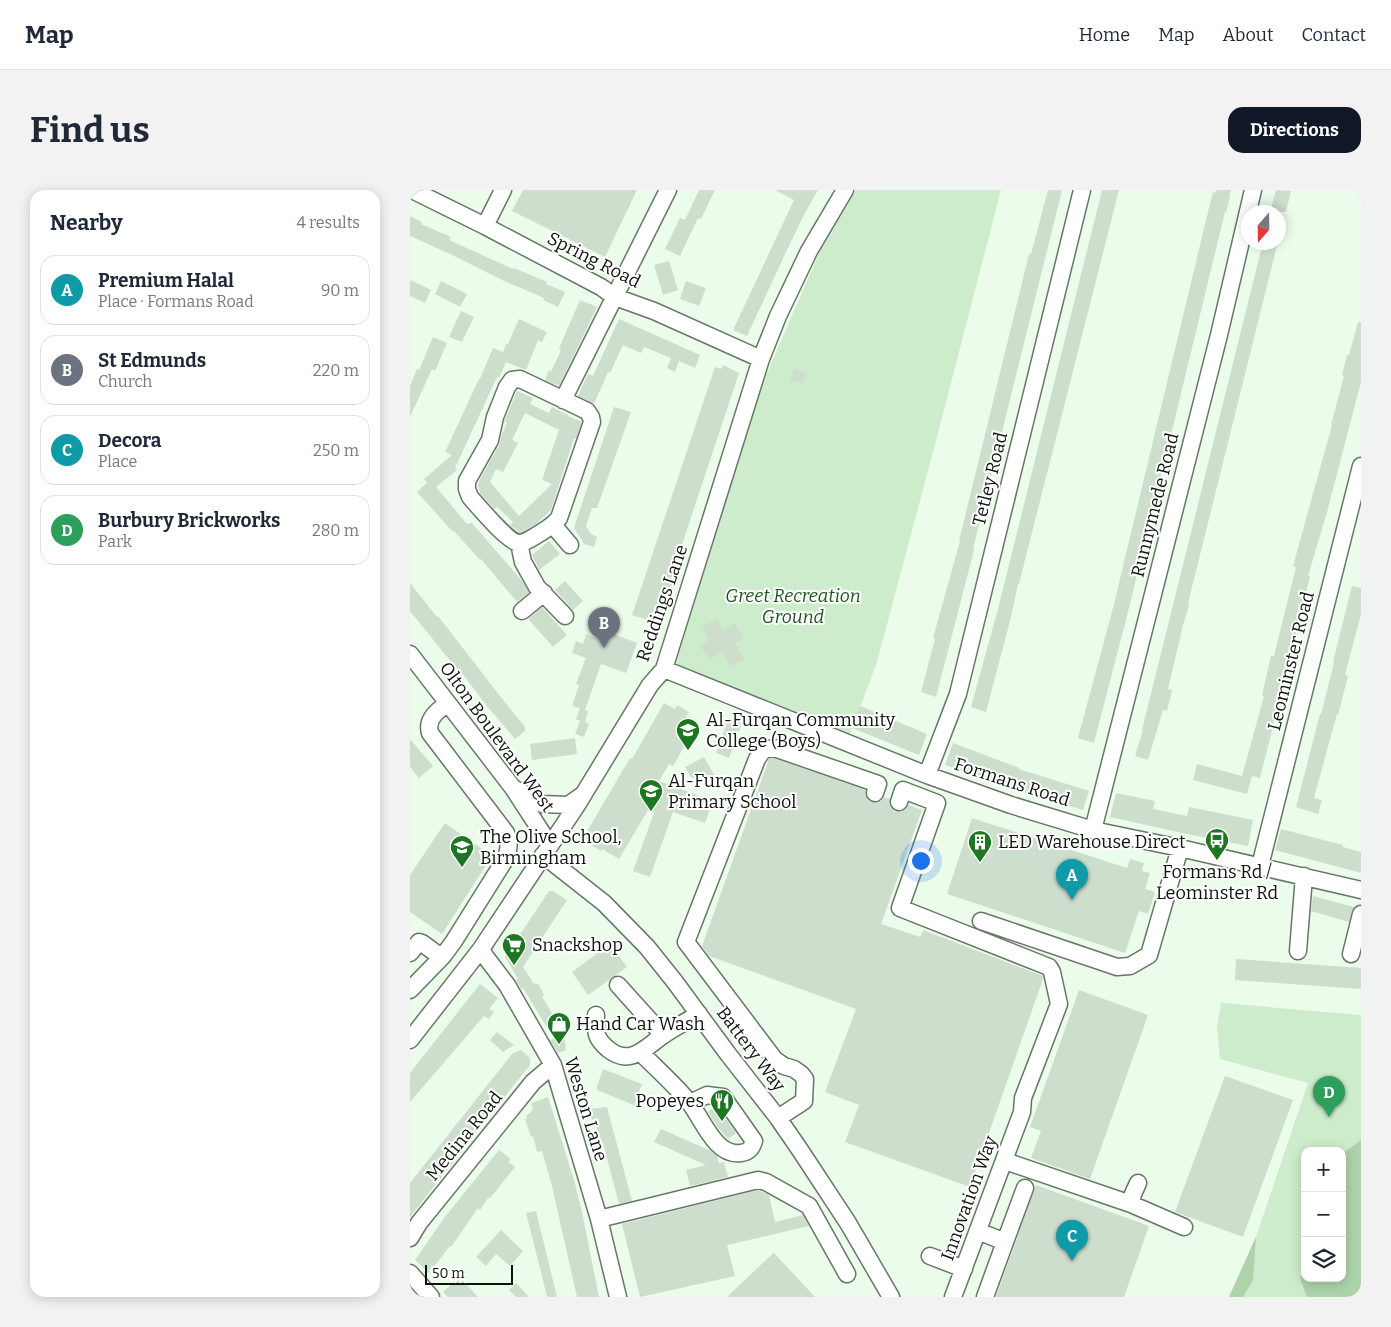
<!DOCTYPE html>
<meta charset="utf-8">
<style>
body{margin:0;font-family:Bitter,serif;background:#f2f2f3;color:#1f2937}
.controls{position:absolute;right:15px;bottom:15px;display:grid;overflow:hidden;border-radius:10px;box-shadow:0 2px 12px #0003}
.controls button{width:45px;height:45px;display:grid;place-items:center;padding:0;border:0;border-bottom:1px solid #e0e1e3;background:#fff;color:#1f2937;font:25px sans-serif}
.compass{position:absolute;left:831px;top:15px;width:45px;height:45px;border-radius:50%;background:#fff;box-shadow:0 2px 12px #0003;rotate:200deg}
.scale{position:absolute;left:15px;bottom:12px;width:88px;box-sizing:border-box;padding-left:5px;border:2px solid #0d130d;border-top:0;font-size:14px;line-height:18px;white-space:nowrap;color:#0d130d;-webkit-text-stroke:4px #fff;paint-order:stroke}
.you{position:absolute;left:510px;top:670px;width:18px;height:18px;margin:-12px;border:4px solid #fff;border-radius:50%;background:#1a73e8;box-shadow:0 0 0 8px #1a73e833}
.badge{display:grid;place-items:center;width:32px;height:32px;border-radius:50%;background:#111827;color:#fff;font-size:16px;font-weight:700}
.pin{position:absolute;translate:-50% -41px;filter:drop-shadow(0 1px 2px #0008)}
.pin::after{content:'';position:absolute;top:26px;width:18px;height:15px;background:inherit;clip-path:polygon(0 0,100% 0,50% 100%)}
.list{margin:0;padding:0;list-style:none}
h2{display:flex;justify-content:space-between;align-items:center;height:65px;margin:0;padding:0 20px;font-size:21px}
h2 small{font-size:16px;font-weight:400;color:#747a83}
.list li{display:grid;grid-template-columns:32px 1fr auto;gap:15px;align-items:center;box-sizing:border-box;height:70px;margin:0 10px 10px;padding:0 10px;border:1px solid #e0e1e3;border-radius:15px}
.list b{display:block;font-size:19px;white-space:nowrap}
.list p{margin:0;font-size:16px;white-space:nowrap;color:#747a83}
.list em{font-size:16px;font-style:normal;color:#747a83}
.icon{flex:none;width:28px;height:28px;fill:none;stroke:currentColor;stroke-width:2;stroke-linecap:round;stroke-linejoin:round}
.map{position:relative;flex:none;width:951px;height:1107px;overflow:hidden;border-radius:15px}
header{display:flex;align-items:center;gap:30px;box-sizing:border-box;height:70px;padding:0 25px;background:#fff;border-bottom:1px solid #e0e1e3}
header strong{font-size:24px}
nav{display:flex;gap:28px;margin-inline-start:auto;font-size:18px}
.intro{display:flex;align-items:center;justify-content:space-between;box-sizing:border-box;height:120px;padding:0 30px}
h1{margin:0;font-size:35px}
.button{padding:12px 22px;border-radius:15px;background:#111827;color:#fff;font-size:18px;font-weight:700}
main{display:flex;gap:30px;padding:0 30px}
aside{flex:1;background:#fff;border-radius:15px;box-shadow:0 2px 12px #0003}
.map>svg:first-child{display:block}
.green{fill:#cdeccb;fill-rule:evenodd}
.forest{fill:#acd3aa}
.building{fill:#cedecd;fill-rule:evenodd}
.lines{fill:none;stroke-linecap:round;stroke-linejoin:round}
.minor-casing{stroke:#687668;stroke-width:19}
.minor{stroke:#fff;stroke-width:16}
.labels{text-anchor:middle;stroke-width:4;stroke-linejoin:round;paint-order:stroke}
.street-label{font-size:18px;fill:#0d130d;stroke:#fff}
.park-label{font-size:18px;font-style:italic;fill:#1e5320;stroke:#fff}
.poi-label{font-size:18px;fill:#0d130d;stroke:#fff;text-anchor:start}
</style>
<header>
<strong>Map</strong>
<nav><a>Home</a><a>Map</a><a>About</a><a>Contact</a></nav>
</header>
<div class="intro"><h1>Find us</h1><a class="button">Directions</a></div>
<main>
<aside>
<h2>Nearby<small>4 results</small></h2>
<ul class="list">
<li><span class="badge" style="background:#0f9aa8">A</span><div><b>Premium Halal</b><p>Place · Formans Road</p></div><em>90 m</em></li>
<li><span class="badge" style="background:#6b7280">B</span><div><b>St Edmunds</b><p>Church</p></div><em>220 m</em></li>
<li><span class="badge" style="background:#0f9aa8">C</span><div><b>Decora</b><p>Place</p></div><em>250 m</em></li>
<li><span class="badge" style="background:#2e9e5b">D</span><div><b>Burbury Brickworks</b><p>Park</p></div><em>280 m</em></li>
</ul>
</aside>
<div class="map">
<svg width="951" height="1107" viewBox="0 0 951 1107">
<rect width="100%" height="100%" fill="#ebfcea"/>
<path class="green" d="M446,0H591L527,247L467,472L440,544L265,477L351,197L409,63Z
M811,813L951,825V1107H819L846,1047L898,893L810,869L807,838ZM895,961H932V1088H895Z"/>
<path class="forest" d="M951,950V1107H897L890,1088L895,1077V1088H932V964Z
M846,1047L843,1090L833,1107H819Z"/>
<path class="building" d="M113,0H227L195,67L102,21Z
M289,0H305L291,29L288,28L270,66L255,59L270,28L275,30Z
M365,0H408L396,21L376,62L337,146L323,140L384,10Z
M638,0H652L563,359L564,360L526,507L511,502L525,449L523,448L550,351H549L619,64H621Z
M692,0H709L614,374L609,394H608L601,427L576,522L561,517L588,419Z
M806,0H821L819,7H820L816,23L815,22L718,422L684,553L668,548L703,418L797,26L803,2L805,3Z
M866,0L881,1L876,22H860Z
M0,26L12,32L11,34L41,47L39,50L103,79L104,78L137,92L136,94L155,102L148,117L133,110L134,108L92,90L38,63L0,46Z
M853,52H868L781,401L778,416H779L773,435L758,499L762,500L757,521L753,520L738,570L725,566L733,540H732Z
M259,71L268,100L253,105L244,75Z
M0,90L21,100L15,113L0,106Z
M31,91L57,104L50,117L25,104Z
M276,91L296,98L289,116L270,109Z
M170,110L187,117L149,196L135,190L139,180L141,182L151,160L149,158Z
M51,121L64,127L52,152L39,147Z
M109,129L137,142L132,152L128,150L116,180L96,172L89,188L87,187L45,278L47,280L26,297L57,334L62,333L113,392L119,403L107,412L71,369L70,370L44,341H42L7,302L17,293L14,289L42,265L35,262L69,189H70L83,158L93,162L96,154H98Z
M209,129L290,165L285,178L269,171L265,182L257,178L261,168L234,157L231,163L213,155L200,183L198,182L184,214L168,206L178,184L183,186Z
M948,132H951V192L917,322L898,386H900L882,462L879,461L866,513H869L850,588L842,586L837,604L783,590L787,574L832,586L854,506L852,505L861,466H864L886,377L883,376L922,235H921L934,186L932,185L937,165H939Z
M23,147L37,153L25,181L22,179L0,227V196L7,179L9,180Z
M313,175L329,183L260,391L263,392L249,434L222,425L305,177L311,179Z
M384,178L397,183L393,194L380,190Z
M107,201L123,208L120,214L139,223L142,217L158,225V226L172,232L166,249L164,248L141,320L126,334L110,343L100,335L103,332L87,317L84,319L70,303L68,295L70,289L89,255L92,244L97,233L94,232L95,230ZM115,223L149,240L132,290L142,294L109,326L80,292L86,279L93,282L108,253L102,250Z
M204,217L221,222L187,318H182L176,336L181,344L187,347L184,357L174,354L164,338Z
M139,351L150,364L129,380L122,365Z
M155,391L173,411L163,420L145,400Z
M0,393L27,427L28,426L90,506L115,537V541L105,549L77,516L51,482L50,483L0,421Z
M942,396L951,398V424L935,485L938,486L928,525L927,524L904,608L912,610L908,624L886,617L910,524H911L924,473L923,472Z
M132,417L157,445L143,457L118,429Z
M307,429L313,440L325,433L334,448L325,453L334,469L321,476L312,462L299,470L290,455L299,450L292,437Z
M193,440L227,453L216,483L191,474L175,520L178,521L175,532L179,534L174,547L165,544L170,531L166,529L170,518L162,516L169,495L166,494L176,468L162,463L166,451L173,454L176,444L189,449Z
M254,513L265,519L267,515L279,522L276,527L287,534L263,576L259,574L249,591L303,611L295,633L263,622L240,687L223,681L244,623L238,620L209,669L192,659L191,661L172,650L220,568L222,569Z
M450,516L517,544L509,565L442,538Z
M319,528L332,533L319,568L306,563Z
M165,548L167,564L122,570L120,554Z
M0,549L23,576L9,588L0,577Z
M543,553L609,578V579L679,601L673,620L602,598V599L535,575Z
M294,567L305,586L292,593L280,586L275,577Z
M363,568L455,600V605L458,610L461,612L467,613L472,610L474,607L480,609L479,614L482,619L485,621L491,622L496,619L498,615L512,620L471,734L510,747L513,740L633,786V789L560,997L435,952L449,915L415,902L446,819L299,766L292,756L359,569Z
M706,603L745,611L743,619L777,626L779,617L843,630L838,656L772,643L700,627Z
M562,628L717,678L720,669L734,673L732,681L740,683L735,699L745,702L738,724L729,721L715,763L537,704Z
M35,633L82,666L32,744L0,722V685Z
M871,639L933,655V657L951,662V683L865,660Z
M139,701H143L157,710L113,777L124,794L126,793L129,795L134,805L132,807L146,830L136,836L113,798L111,799L106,790L108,789L95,767Z
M903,706L944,717L939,732L901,721Z
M200,754L217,777L178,805L162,782Z
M826,769L951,778V799L825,790Z
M70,794L88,808L79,819L84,822L79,829L74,826L0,912V883Z
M669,800L738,825L680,989L621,968L631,941L620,937Z
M87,842L104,855L93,862L80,850Z
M154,845L156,860L148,863L140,850Z
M111,860L120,868V875L0,1027V993L102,864Z
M193,879L232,894L224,915L187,900V896Z
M815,886L883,910L833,1047L765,1022Z
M138,907L164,990L172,1022L189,1107H167L142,996L132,961L127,962L123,946L121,947L115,929H117L116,926L123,920L121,913Z
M305,916H307L326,943L318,949L309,939L298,922Z
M197,917L222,1011L209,1014L193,953L191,954L184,930H182L179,919Z
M251,939L301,961L307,966L309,973L314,972L318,987L280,996L276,980L296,975L244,952Z
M89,960L101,969L98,972L105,977L80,1008H78L70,1020L68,1018L41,1057L40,1056L19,1083L5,1070L34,1028Z
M626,995L739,1036L714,1107H586Z
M348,1000L359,1005L365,1032L393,1025L399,1036L317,1055L325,1086L230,1107L212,1034Z
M126,1021L147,1107H137L133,1090L116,1023Z
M91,1040L113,1061L100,1076L86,1064L76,1076L66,1067Z
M364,1063L405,1107H317L358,1068Z
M50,1087L68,1107H38L33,1102Z
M106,1093L119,1107H106L99,1100Z"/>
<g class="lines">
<g class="minor-casing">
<path id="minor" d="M2,0L75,36L191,97L205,107L244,121L351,169
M75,36L93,0
M110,189L177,221L181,227L182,232L149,328C143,336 135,340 127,345C122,348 115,353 109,353C99,353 68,316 60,307L57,299V291L80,250L85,227L97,197L102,190Z
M153,210L258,0
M143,335L160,355
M109,353L113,372L127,397L155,426
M112,421L134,403
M0,464L103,598L140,655
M254,479L517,585L601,615L683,640L770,658L951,700
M517,585L548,504L672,0
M105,599L132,614L158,615L171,606
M489,612L493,600L527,613L490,718L639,777L642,782L649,814L613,908L612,922L543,1107
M683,640L809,145L843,0
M133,665L194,713L237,757L265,792L318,864L368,928L390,960L438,1033L481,1107
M850,676L951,276
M571,731L707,777L720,776L739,765L770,658
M71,759L75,766L97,795L143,875L189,1029L208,1107
M888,761L894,686
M0,763L9,752L12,753L31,767
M941,764L951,724
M208,795L253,845
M0,800L33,766L44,751L96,668C99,658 100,653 96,643L20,543C16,530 27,520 38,514
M186,825C186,842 184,847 198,859C220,877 235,858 252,846C264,838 277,831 289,824
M0,850L71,759L167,615L240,495L254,479L351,169L368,126L399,61L435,0
M231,863C247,879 265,895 279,912C293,929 305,967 331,963C339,962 342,958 344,951L313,907L297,905L280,913
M368,928L394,911L395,889L391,884L384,879L374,876L365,870L276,752L347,569L353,560L364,558L468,594L465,603
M595,971L721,1014L723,1004L728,993
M721,1014L774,1037
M189,1029L348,990L356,992L399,1016L437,1084
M568,1041L595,1052L575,1107
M0,1048L9,1033L123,892L143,875
M595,1052L615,998
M520,1066L554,1079
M0,1083L21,1107"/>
</g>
<use href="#minor" class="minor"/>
</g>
<defs>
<g id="school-pin" transform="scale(1.25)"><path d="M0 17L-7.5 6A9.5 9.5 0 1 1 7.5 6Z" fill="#1e7623" stroke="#fff"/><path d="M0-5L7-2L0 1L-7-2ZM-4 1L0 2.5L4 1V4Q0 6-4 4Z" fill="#fff"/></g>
<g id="bus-pin" transform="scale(1.25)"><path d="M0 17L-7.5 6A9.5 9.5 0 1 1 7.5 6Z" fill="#1e7623" stroke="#fff"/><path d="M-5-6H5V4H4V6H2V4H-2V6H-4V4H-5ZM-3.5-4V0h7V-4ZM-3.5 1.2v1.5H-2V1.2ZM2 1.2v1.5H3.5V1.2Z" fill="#fff"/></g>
<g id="building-pin" transform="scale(1.25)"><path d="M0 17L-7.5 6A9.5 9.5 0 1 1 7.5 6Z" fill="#1e7623" stroke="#fff"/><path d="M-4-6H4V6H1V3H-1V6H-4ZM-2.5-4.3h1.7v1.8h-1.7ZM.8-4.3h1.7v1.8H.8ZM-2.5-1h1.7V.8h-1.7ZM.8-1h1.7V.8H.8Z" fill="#fff"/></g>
<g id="supermarket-pin" transform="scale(1.25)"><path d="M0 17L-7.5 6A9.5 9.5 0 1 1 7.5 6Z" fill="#1e7623" stroke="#fff"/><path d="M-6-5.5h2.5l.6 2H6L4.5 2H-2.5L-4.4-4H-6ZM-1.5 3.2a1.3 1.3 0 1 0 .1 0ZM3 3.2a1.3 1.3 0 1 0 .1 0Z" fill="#fff"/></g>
<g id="shop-pin" transform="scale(1.25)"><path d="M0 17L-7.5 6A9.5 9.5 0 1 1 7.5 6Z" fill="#1e7623" stroke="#fff"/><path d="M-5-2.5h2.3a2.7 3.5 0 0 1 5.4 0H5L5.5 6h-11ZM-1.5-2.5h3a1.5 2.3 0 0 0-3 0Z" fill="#fff"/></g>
<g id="restaurant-pin" transform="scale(1.25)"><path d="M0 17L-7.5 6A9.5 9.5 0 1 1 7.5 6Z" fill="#1e7623" stroke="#fff"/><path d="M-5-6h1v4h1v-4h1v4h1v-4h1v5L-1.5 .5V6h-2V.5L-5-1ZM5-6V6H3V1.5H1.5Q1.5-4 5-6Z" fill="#fff"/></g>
</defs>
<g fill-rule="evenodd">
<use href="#school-pin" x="278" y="540"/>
<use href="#school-pin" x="241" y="601"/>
<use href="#bus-pin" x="807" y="650"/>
<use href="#building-pin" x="570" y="652"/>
<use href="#school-pin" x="52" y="657"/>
<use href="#supermarket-pin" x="104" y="755"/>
<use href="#shop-pin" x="149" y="834"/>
<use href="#restaurant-pin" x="312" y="911"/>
</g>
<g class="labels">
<g class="street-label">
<text transform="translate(184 70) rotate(27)" y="6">Spring Road</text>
<text transform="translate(580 289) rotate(-76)" y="6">Tetley Road</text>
<text transform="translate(745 315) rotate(-76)" y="6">Runnymede Road</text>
<text transform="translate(252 413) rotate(-71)" y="6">Reddings Lane</text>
<text transform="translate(881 471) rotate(-76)" y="6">Leominster Road</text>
<text transform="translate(87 547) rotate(54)" y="6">Olton Boulevard West</text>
<text transform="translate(602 592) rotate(18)" y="6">Formans Road</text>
<text transform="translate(341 859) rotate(53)" y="6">Battery Way</text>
<text transform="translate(176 919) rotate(73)" y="6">Weston Lane</text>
<text transform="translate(54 946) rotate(-51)" y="6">Medina Road</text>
<text transform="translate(559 1008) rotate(-70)" y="6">Innovation Way</text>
</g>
<g class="park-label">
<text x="383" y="412">Greet Recreation<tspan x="383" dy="21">Ground</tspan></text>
</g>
<g class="poi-label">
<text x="296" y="536">Al-Furqan Community<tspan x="296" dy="21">College (Boys)</tspan></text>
<text x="258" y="597">Al-Furqan<tspan x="258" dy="21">Primary School</tspan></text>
<text x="70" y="653">The Olive School,<tspan x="70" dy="21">Birmingham</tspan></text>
<text x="588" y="658">LED Warehouse Direct</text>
<text x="807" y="688" text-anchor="middle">Formans Rd /<tspan x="807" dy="21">Leominster Rd</tspan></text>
<text x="122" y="761">Snackshop</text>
<text x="166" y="840">Hand Car Wash</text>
<text x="294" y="917" text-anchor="end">Popeyes</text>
</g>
</g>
</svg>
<div class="controls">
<button>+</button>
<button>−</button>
<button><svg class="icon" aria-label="layers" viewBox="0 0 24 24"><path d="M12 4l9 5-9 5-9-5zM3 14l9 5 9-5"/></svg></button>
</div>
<svg class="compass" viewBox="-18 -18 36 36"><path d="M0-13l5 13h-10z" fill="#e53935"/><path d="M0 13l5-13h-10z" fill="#747a83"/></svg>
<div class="scale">50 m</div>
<div class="you"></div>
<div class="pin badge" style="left:662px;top:710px;background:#0f9aa8">A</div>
<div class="pin badge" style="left:194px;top:458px;background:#6b7280">B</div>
<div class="pin badge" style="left:662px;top:1071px;background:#0f9aa8">C</div>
<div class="pin badge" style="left:919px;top:927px;background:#2e9e5b">D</div>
</div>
</main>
